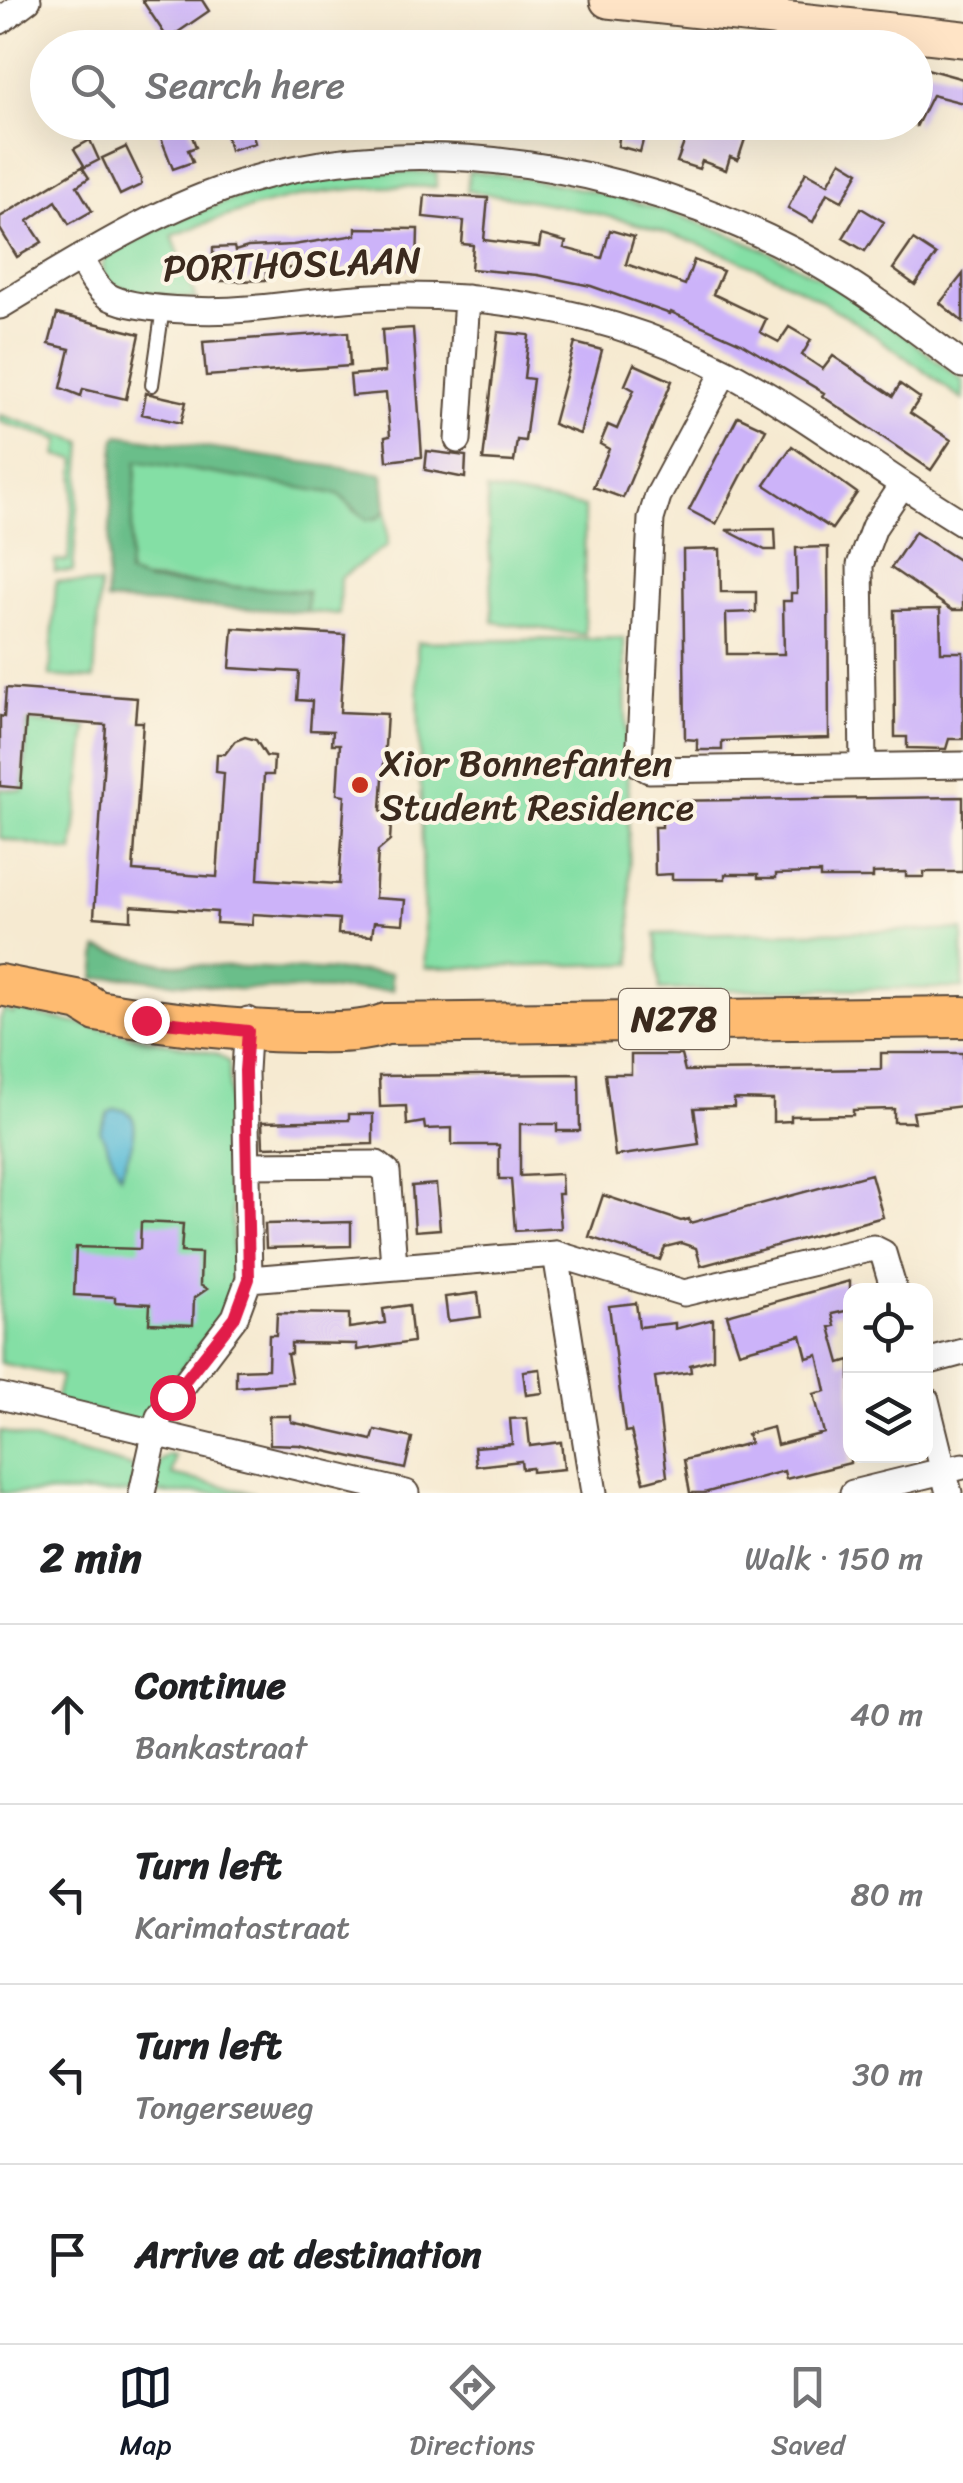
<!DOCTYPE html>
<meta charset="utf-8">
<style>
body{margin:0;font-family:Sriracha,sans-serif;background:#f6f6f6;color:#202124}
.controls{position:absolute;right:30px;bottom:30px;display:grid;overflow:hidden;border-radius:20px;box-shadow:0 10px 40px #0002}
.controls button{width:90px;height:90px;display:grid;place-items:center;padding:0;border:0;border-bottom:2px solid #e0e0e0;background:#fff;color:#202124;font:50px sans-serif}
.stop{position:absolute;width:30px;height:30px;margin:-22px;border:8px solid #e11d48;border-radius:50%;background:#fff}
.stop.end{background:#e11d48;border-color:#fff;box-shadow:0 2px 10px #0008}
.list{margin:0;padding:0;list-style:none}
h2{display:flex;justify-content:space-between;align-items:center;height:130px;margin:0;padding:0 40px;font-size:42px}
h2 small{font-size:32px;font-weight:400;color:#757577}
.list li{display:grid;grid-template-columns:65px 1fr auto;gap:30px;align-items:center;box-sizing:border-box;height:180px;padding:0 40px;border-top:2px solid #e0e0e0}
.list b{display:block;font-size:38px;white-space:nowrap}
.list p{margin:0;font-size:32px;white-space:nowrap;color:#757577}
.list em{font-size:32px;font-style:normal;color:#757577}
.icon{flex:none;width:55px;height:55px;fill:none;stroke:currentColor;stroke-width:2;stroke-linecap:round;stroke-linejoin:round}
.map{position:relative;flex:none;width:963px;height:1493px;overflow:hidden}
.search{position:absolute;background:#fff;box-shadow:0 10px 40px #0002;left:30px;right:30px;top:30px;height:110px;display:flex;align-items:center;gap:25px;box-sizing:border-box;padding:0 35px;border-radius:55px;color:#757577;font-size:38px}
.sheet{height:850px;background:#fff}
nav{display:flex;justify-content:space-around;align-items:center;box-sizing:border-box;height:140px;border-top:2px solid #e0e0e0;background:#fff;font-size:28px;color:#757577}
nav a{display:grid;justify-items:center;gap:5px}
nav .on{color:#111827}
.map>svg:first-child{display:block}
.green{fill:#84dfa5;stroke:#608462;stroke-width:2.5}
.forest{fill:#6bbe8a;stroke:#537454;stroke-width:2.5}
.water{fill:#59bbd7;stroke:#4a727a;stroke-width:2.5}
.building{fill:#ccb3f9}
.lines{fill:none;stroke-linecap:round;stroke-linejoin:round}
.lane-casing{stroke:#574739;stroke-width:16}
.street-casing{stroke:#574739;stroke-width:29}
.secondary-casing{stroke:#574739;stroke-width:39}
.primary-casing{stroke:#574739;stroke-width:44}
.lane{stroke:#fff;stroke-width:12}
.street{stroke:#fff;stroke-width:25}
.secondary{stroke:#ffe4c6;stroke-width:35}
.primary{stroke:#febb71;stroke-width:40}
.route{stroke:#e11d48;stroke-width:12}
.poi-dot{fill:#c8321e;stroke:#fcf5e5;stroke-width:4}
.labels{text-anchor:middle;stroke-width:8;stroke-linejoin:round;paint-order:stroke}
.shield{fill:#fcf5e5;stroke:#75675a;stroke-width:2.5}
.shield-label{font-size:35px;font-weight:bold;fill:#3b2a1e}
.street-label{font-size:38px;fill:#3b2a1e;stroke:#fcf5e5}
.poi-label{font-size:38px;fill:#3b2a1e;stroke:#fcf5e5;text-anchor:start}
</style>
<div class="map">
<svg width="963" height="1493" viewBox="0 0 963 1493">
<rect width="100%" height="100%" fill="#fcf5e5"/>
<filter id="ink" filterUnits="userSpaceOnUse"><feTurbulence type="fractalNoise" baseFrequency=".01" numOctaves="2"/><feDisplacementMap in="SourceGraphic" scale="20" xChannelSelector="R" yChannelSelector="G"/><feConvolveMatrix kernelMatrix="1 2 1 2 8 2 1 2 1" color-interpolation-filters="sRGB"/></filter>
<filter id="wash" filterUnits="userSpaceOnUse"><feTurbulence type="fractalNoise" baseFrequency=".0048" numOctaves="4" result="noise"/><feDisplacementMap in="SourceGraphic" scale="40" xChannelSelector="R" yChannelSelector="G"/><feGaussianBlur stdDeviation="2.25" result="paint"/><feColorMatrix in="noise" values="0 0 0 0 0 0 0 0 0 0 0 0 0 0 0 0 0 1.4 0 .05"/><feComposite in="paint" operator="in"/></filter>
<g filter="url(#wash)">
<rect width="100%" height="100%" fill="#f6ead1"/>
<path class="green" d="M469,171C606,186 736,223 852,298C891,323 926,353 963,381V400C924,371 885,341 844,315C729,241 601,208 467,191Z
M363,172H437L436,187C334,183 267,199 172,236L196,299C177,297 121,294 108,280C103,275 101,265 105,259C110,251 123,247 131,243C181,216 232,197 287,183C312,176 338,175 363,172Z
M0,415L83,442L73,571L55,572V561H68L76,459L57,456L60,440L0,422Z
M137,461L339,494L354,511L378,518L386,510L388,545L340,578L339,614L307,612V592L136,579L128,574Z
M487,490L584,507L585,635L493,622Z
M56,581L100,585L94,679L50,676Z
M624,638L632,964L425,968L417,642Z
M28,722L87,727L73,852L0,838V789L23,791Z
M963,930V988L660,990L656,934Z
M4,1009L13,1014L15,1010L217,1054L229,1062L233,1298L143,1424L55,1402L61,1376L0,1363V1020Z
M0,1431L136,1468L132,1493H0Z
M168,1455L175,1456L172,1475L255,1493H154L159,1462Z"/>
<path class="forest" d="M119,435L383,474L386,510L378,518L367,520L338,494L137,461L128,574L148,582L307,591V612L106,601L115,440Z
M98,949L165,964L391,973L393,990L236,989L126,977L95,979Z"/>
<path class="water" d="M115,1109C151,1109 128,1156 120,1175L100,1130L108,1113Z"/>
<g id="blocks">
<path class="building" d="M142,0H202L209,11L168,39Z
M920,67L963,79V103L932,95L916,127V76Z
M187,122L196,147L188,150L193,162L173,169L159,133Z
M232,122H249L255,143L230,150L224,127Z
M621,122H648L640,152L618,146Z
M690,126L720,137L723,127L746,136L738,160L730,157L726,170L702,161L699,169L677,162Z
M90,140L99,160L85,167L74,149Z
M126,147L141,178V185L120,195L102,158Z
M841,161L859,172L842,201L827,193L813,222L788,208L806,172L828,184Z
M82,167L89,178L77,186L92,211L69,224L56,201L28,221L42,242L17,257L0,229V217Z
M425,195L488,198L484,240L539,247L541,235L566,242L564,248L602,258L610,230L634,237L626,264L685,285L694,260L723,271L713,294L766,319L760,332L779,342L789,327L811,340L802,355L823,369L833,356L893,396L900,384L920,398L910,413L951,440L931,470L822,396L824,393L739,342L671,312L670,314L591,286L538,275L471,269L473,245L462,244L464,221L423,217Z
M861,208L884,222L865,251L843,238Z
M356,228L418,229L417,268L345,267V271L310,276L308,265L266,272V280L239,281H217L213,272V248L234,247L235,251L248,247L293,245L356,235Z
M913,240L936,255L915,285L893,269Z
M963,274V322L940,303Z
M57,314L140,334L126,399L83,389L81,396L61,388L70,349L49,344Z
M413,328L422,457L387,461L385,437L390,436L386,393L352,396L350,375L385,372L382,330Z
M348,332L350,366L206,376L203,342Z
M498,332L529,335L524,378L533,379L525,441L517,440L514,462L483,460Z
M575,343L602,350L580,434L553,424Z
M634,364L672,381L623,498L593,487L609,449L600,444L608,425L617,429L634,390L625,385Z
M146,393L186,402L181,423L142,414Z
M738,416L766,429L716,524L689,510Z
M792,446L857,493L832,529L765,485Z
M427,451L466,456L465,478L425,470Z
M775,529L776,550H765L726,530Z
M915,532L963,563V610H952L891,568Z
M828,547L829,738L722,741V750H697V740L685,739L683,550L720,549L721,592H756V612L726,613L727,654H784L783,601H791V593H797L796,548Z
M940,609L941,652H963V739H949L946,749L907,748V737H895L894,610Z
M233,628L345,635L340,712L387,714L381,810L391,823L390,841L378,851L375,898L405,900L403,924L374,922L372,936L338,934L339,919L253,914L252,925L216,923L217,912L131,906V920L94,917L106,725L26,719L21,788L0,786V716L4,717L6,688L137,698L135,722H143L133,871L217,877L224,773L216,772L217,754H225L235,741L245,737L256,740L266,756L274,757L273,775H264L258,879L339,884L345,795L337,794L340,744H332L333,731L310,730L312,701L297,700L299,672L230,668Z
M963,797V872H924V877H906V872L873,873V878H820V873L776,874V878H758V874H725V879H672V874L655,875L654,827H662V801Z
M881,1053H963V1106L913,1112L915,1122H894V1109L853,1110V1115L791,1116V1121L773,1122V1100L734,1099V1107L694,1108L699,1144L615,1156L605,1074H631V1055H681L685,1071L800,1070L881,1069Z
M579,1074L580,1131H557V1124H520V1176L561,1174L562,1194H558L561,1228L515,1231L511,1179H499V1145H452V1128L425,1129L424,1122L407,1125L406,1106L380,1107L379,1076Z
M349,1114H373V1144L263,1147L262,1122L349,1120Z
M871,1174L883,1217L701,1266L696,1248L681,1243L665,1247L660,1260L589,1237L603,1195L681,1221L689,1219L690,1223Z
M436,1184L440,1229L415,1231L412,1186Z
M141,1222L183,1224L181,1252L201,1253L200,1285L207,1289L194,1298L193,1325L149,1323L150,1304L115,1302V1297L74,1295L76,1247L140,1249Z
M351,1222V1246L266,1248L265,1224Z
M850,1281V1310L832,1314L835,1326L830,1327L840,1363L850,1360V1463L786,1479L784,1471L704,1493H690L684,1460L750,1443L747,1434L773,1427L777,1445L824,1433L814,1394L826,1391L818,1355L807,1358L801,1335L739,1352L727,1315Z
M478,1293L481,1317L448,1321L445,1297Z
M636,1303L639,1327L675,1323V1329L713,1319V1359L690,1365L691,1372L655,1377L667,1476L644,1482L631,1431L625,1432L609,1306Z
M409,1305L413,1342L357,1350V1344L291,1343V1354H287L292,1382L236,1387V1370L268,1369L269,1335H276L277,1313L349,1314V1328L385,1323L383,1309Z
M540,1369L543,1393L526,1395L523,1371Z
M269,1416H291V1422L372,1440L375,1430L412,1438L405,1469L299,1445L270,1444Z
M527,1418L530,1446L561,1442L564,1469L532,1472V1468L522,1469L521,1461L476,1466L474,1447L512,1444L510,1419Z"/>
</g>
</g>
<g filter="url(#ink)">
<use href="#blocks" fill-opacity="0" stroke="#574739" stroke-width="2.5"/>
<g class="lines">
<g class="lane-casing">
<path id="lane" d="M152,385L163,308"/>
</g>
<g class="street-casing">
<path id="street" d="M0,21L28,0
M80,258C87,270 94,286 106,295C132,312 216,312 248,309C300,304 353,296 406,296C518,296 627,319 727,372C809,416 883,475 963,523
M0,306C80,258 159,207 250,180C437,124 669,174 833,273C879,300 920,334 963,365
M725,371L658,496L651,519L639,764L649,770L963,765
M458,440L467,298
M863,765L860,565L874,527L902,485
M248,1020L245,1071L249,1279
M247,1165L377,1164L387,1172L394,1265
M556,1254L594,1493
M926,1362L963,1352
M0,1396L406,1493
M926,1400L949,1493
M142,1493L159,1417L235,1317L249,1279L556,1254L684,1293L873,1248L883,1253L894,1290
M853,1493L963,1466"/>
</g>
<g class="secondary-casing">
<path id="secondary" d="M608,0L963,39"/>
</g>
<g class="primary-casing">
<path id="primary" d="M0,985L81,1001L97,1011C165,1023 232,1031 301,1032C330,1032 358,1034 386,1024L963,1017"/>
</g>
<use href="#lane" class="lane"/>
<use href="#street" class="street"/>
<use href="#secondary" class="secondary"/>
<use href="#primary" class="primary"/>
</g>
</g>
<g class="lines" filter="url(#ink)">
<path class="route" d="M146,1020L248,1031L245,1071L249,1279L235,1317L172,1397"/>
</g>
<circle class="poi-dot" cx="360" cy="785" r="10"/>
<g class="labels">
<rect class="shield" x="619" y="989" width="110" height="60" rx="8"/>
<g class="shield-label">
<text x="674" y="1031">N278</text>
</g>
<g class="street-label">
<text transform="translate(292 264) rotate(-2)" y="13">PORTHOSLAAN</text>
</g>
<g class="poi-label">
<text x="380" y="776">Xior Bonnefanten<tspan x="380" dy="44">Student Residence</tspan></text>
</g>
</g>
</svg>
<div class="controls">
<button><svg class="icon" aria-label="locate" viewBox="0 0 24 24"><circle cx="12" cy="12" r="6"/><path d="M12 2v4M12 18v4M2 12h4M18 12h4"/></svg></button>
<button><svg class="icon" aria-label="layers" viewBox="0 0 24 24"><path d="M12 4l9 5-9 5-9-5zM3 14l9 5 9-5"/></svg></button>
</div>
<div class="stop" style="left:172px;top:1397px"></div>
<div class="stop end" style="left:146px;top:1020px"></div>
<div class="search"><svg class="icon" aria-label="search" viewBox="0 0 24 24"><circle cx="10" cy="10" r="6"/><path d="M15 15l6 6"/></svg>Search here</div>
</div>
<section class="sheet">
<h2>2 min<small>Walk · 150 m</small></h2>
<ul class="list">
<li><svg class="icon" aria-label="ahead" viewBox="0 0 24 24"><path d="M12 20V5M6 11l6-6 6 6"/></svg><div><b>Continue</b><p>Bankastraat</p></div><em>40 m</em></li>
<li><svg class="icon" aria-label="left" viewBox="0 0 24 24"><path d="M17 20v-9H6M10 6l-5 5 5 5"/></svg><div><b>Turn left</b><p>Karimatastraat</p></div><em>80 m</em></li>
<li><svg class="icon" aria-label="left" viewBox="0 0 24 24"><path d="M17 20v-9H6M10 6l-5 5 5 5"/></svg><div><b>Turn left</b><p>Tongerseweg</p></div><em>30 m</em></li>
<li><svg class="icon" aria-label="arrive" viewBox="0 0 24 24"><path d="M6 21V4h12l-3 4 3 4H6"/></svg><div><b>Arrive at destination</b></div></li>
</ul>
</section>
<nav>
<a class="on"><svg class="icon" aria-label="map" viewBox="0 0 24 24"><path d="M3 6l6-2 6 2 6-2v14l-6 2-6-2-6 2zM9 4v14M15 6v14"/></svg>Map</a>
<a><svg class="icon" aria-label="directions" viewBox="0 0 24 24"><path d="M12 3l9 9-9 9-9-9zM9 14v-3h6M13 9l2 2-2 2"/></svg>Directions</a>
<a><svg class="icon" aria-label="saved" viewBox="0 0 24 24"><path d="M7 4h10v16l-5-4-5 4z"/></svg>Saved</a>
</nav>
